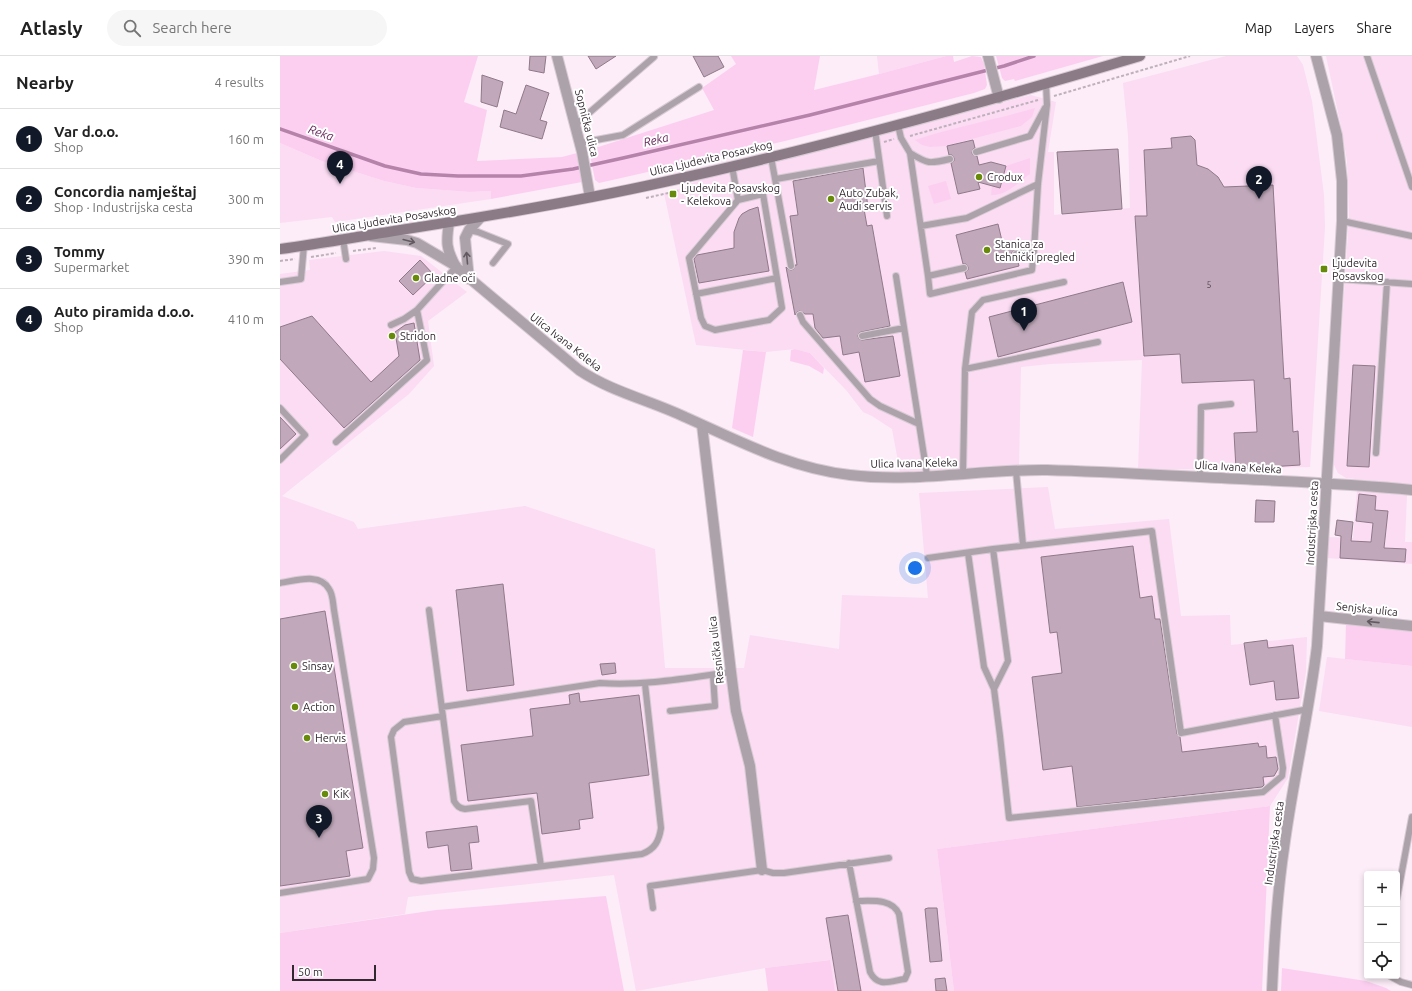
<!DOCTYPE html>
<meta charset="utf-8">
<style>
body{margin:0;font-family:Ubuntu,sans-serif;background:#f6f6f6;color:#222}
.controls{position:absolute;right:12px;bottom:12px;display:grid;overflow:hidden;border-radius:4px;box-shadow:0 2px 6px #0003}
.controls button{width:36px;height:36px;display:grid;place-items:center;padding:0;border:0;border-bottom:1px solid #e0e0e0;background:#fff;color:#222;font:20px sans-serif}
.scale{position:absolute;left:12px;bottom:10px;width:84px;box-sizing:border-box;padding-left:4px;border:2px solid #322930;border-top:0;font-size:11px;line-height:14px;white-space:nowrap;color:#322930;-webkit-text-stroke:3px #fff;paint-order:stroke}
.you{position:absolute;left:635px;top:512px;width:14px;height:14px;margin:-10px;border:3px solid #fff;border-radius:50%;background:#1a73e8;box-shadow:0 0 0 6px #1a73e833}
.badge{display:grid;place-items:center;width:26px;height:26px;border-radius:50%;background:#111827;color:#fff;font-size:13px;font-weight:700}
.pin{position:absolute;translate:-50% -33px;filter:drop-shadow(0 1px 2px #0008)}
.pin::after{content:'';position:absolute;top:21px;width:14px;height:12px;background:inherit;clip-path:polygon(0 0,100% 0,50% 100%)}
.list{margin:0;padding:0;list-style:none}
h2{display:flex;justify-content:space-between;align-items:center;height:52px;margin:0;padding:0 16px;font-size:17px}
h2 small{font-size:13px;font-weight:400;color:#767676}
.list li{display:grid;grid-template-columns:26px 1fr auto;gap:12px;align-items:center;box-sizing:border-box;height:60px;padding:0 16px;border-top:1px solid #e0e0e0}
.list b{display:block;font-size:15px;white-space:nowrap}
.list p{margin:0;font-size:13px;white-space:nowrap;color:#767676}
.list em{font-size:13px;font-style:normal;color:#767676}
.icon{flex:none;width:22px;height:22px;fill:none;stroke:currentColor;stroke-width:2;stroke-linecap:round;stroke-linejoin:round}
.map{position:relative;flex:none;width:1132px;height:935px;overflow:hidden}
header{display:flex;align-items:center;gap:24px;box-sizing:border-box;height:56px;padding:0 20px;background:#fff;border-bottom:1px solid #e0e0e0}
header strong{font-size:19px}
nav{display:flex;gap:22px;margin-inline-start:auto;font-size:14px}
.search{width:280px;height:36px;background:#f6f6f6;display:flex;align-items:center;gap:10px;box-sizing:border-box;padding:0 14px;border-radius:22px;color:#767676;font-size:15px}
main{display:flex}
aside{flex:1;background:#fff}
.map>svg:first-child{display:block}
.built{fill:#fbdcf3}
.green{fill:#fccff1}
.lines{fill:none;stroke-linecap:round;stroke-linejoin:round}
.stream{stroke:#b583a9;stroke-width:3.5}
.building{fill:#c1a9bb;stroke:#8f7989}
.service-casing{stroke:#d8cad4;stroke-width:8}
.minor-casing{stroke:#d8cad4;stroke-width:12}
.tertiary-casing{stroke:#d8cad4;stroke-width:12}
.secondary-casing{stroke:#d8cad4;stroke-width:12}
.path{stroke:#beb1bb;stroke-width:2;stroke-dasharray:3 2;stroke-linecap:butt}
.service{stroke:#aca2aa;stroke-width:6}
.minor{stroke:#aca2aa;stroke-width:10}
.tertiary{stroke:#aca2aa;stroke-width:10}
.secondary{stroke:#8b7b87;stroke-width:10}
.oneway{stroke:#635961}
.poi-dot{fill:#688a0b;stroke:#fff;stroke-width:1.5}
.labels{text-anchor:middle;stroke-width:4;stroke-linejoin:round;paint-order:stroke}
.number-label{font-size:9px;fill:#564953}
.street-label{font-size:11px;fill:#322930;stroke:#fff}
.poi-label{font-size:11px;fill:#322930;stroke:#fff;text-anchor:start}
.water-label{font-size:12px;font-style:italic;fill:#67295b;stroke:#fff}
</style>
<header>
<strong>Atlasly</strong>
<div class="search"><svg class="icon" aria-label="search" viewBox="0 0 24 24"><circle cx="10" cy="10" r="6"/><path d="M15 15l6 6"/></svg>Search here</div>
<nav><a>Map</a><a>Layers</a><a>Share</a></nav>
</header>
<main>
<aside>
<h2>Nearby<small>4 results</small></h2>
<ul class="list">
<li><span class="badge">1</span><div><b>Var d.o.o.</b><p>Shop</p></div><em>160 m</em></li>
<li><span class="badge">2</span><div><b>Concordia namještaj</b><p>Shop · Industrijska cesta</p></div><em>300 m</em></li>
<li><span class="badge">3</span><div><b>Tommy</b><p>Supermarket</p></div><em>390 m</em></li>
<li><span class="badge">4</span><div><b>Auto piramida d.o.o.</b><p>Shop</p></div><em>410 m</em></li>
</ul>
</aside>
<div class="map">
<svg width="1132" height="935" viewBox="0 0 1132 935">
<rect width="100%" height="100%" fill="#fcedf8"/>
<path class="built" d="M597,0H666L599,18Z
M946,0H1017L1023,9L1032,45L1044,139L1045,171L1030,411L858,414L862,304L770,308L741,311L739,410L620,416L612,373L592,360L583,356L566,334L530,297L515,293L486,296L416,289L384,137L399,133L424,122L438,119L483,109L584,84L751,39L776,46L768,96H774V159L850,152L848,79L843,27Z
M1046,0H1132V429L1066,422L1058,417L1054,409V393L1069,161L1067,105L1062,75Z
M0,87L44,106L104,125L136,132L190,136L211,135V143L55,166L52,161L0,167Z
M104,195L141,200L187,236L148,265L154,310L129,338L2,440L74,466L78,473L245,450L375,493L385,612H464L470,579L559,593L562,539L648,542L639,437L768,431L775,473L889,463L901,560L950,559L951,589L1027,581L1026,616L1008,722L990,750L657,793L674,935H555L549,904L485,912L356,935L334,819L128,841L125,858L0,877V218L30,214L29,204Z
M1077,434L1127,439L1125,486H1132V508L1047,502V481L1073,482Z
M1047,601L1132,610V671L1039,655Z"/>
<path class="green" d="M0,0H198L184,46L207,54L197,105L282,101L297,97L302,126L211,143V135L190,136L136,132L104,125L44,106L0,87Z
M451,0H540L534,34L599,18L666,0H673L674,6L692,0L701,1L704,8L707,29L705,33L694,37L505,85L319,127L315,124L309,94L434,54L422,32L456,8Z
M716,0H823L735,25L734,23L725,25L722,22Z
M755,52L752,61L741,70L665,90L650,91L642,89L635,84C674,71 715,64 755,52Z
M750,102V118C739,126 726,140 711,139L712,129L720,131L726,110Z
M666,125L671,143L654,148L648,130Z
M515,293L530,297L544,312L543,318L529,310L510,305L511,294Z
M463,294L486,296L473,381L452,372Z
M1066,567L1132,571V610L1065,603Z
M990,750L982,935H674L657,793Z
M326,840L344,935H0V877L156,854Z
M550,904L555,935H488L485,912Z
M1002,912L1086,925L1106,932L1111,935H1001Z"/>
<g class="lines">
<path class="stream" d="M0,73L105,110L141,118L178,120H241L293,113L343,102L530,59L724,10L754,0"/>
</g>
<path class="building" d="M250,0H266L264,17L249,14Z
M308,0H336L316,13Z
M413,0H438L444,11L424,21Z
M202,19L223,26L217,51L201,46Z
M246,29L269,37L260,64L267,66L262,83L220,71L224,54L236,58Z
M911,80L915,84L917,109L928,113L938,121L944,131L993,129L1004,323L1010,322L1013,376L1018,375L1020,409L956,413L954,377L977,376L974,324L902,327L900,298L864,300L855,160H867L864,94L892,92L891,82Z
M693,84L695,92L693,93L692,97L693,99L697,100L699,109L711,106L726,110L720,132L698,126L700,133L678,138L671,107L674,105V102L672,99H669L667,90Z
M838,93L842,153L782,158L777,96Z
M583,112L588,152L584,153L587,170L592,169L610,270L581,276L579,277L578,280L579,283L582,284L613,280L620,320L585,326L579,296L563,299L560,280L543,282L535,272L533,258H525L520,255L517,256L515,259L506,211L508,213L511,214L514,213L515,209H517L510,160L518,159L513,125Z
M478,151L489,215L419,227L414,203L417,199L454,192V176L459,162L462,158L469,154Z
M718,168L723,189L733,187L735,194L732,196V199L734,202H737L739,210L687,223L685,216L688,214V211L686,208H683L676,179Z
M140,204L154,219L133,239L119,225Z
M843,226L852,266L718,301L709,261Z
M32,260L91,326L119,300L115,276L125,269L134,267L140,304L64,372L0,303V271Z
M1073,309L1095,310L1089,411L1067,410Z
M0,361L16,378L0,393Z
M1079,438L1096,440L1095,454L1108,455L1104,492L1126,493L1125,506L1060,502L1061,480L1055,479L1057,464L1073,466L1071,485L1091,486L1093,467L1076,465Z
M976,444L995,445L994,466H975Z
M853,490L860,542L872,540L875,563H880L897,678L900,681L902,696L978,687L979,691L986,690L987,702L996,701L998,713L994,720L983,721L984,729L982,731L797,751L792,710L763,714L752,621L782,617L777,576L770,577L761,501Z
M223,528L234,629L187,635L176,534Z
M45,555L83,792L66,795L70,820L0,830V563Z
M987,584L988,592L1013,589L1019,642L996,644L994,625L970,629L964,587Z
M335,607L336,617L322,619L320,608Z
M299,637L300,646L359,639L369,719L309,727L313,762L299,764L300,773L262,778L257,737L188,745L181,689L253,680L250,653L290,648L289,639Z
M197,770L199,786L189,787L192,813L171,815L168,789L148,792L146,776Z
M648,852H657L662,905L650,906L645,853Z
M568,859L581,935H558L546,862Z
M665,922L667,935H656L655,923Z"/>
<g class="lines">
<g class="service-casing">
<path id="service" d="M1087,0L1132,131
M295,69L374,1
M618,69L621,82L630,97L648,220L684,212
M595,74L607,160
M300,87L343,79L419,31
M696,96L750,80L765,52
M630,97C648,108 649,108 670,103
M491,101L511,210
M452,110L458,144L409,202L421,262L425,270L435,274L489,264L502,252L497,222
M496,123L599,105
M1062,165L1132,180
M641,170L687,162L758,128
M189,174L198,176L228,188L213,207
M63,183L66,203
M736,198L754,194L758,128L767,49L766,28
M616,220L647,419
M648,220L650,238L752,214L754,194
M1059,223L1132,228
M0,226L21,223L24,189
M416,238L497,222L483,138L458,144
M520,259L523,266L590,343L600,350L639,368
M111,269L124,263L137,254
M582,280L624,272
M685,313L818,286
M0,352L25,379L0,404
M56,386L147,304L137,254L176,211
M1096,397L1107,226
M736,415L743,489
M683,417L685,313L692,256L703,244L784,226
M920,421L921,351L951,348
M713,493L728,605L714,633
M688,497L704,611L714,633L720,680L729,762L983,736L1002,720L1003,712L995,659
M648,502L713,493L872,475L901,677L1029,653
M0,527C15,525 40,516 49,533C53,538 53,548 54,554L94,802L93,813L88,823L0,837
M149,554L174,745C177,750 179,752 185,753L251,745L261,810
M162,651L320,627C364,630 407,622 451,616
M390,655L435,650L433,619
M163,660L124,666L114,674L111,681L129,816L132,823L141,825L362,798C375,793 379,785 381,772L365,628
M569,807L590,916C598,932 610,925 625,923L628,916L619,858C612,842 591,845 576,845
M1117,842L1132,761
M373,852L370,830L482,814L493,817H504L609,802
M1110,920L1121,926L1132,929"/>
</g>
<g class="minor-casing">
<path id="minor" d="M708,0L719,42
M169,167C166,186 166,193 176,211L299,314C332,336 369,344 405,361C459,385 509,412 570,419C635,427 702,413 767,414C832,416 896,420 961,423C1018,426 1075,428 1132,434
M91,180L127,184L137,187L176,210
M189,223L185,182L189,174L200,162
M422,369L451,616L456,655L470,710L482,814
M1039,560L1132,570"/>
</g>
<g class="tertiary-casing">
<path id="tertiary" d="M277,0L302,96L310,141
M992,935C994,887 997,839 1004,792C1013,724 1029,658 1037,590L1062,165V125L1057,79L1036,0"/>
</g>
<g class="secondary-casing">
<path id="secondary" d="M0,193C38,188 76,181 114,175C204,161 295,146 384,126C545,91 703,47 860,0"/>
</g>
<path class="path" d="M774,40L910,0
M630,80L758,44
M604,86L614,83
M366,142L406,133
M73,195L96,192
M31,201L56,197
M0,205L15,203"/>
<use href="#service" class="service"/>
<use href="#minor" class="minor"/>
<use href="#tertiary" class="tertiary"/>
<use href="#secondary" class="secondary"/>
</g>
<defs><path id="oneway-shaft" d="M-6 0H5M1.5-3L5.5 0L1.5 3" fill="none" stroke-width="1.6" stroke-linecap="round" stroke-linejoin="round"/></defs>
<g class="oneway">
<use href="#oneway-shaft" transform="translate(129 185) rotate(14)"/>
<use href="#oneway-shaft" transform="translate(187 202) rotate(-95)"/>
<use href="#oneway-shaft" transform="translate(1093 566) rotate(-174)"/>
</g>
<g class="poi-dot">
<circle cx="699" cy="121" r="4"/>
<rect x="389" y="134" width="8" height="8" rx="2"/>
<circle cx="551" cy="143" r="4"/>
<circle cx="707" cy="194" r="4"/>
<rect x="1040" y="209" width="8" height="8" rx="2"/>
<circle cx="136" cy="222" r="4"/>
<circle cx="112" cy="280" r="4"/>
<circle cx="14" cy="610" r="4"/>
<circle cx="15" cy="651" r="4"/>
<circle cx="27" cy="682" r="4"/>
<circle cx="45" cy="738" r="4"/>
</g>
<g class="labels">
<g class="number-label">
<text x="929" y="232">5</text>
</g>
<g class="street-label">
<text transform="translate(307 67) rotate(76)" y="4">Sopnička ulica</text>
<text transform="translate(431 102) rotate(-13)" y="4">Ulica Ljudevita Posavskog</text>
<text transform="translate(114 163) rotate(-9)" y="4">Ulica Ljudevita Posavskog</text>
<text transform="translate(286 286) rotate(38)" y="4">Ulica Ivana Keleka</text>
<text transform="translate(634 407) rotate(-1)" y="4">Ulica Ivana Keleka</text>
<text transform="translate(958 411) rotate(3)" y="4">Ulica Ivana Keleka</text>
<text transform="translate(1032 467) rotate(-87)" y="4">Industrijska cesta</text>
<text transform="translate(1087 553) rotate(6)" y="4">Senjska ulica</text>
<text transform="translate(436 594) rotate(-97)" y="4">Resnička ulica</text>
<text transform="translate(994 787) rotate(-82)" y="4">Industrijska cesta</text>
</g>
<g class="poi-label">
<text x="707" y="125">Crodux</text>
<text x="401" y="136">Ljudevita Posavskog<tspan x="401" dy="13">- Kelekova</tspan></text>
<text x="559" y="141">Auto Zubak,<tspan x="559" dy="13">Audi servis</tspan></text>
<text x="715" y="192">Stanica za<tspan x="715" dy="13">tehnički pregled</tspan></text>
<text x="1052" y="211">Ljudevita<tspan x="1052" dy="13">Posavskog</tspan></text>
<text x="144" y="226">Gladne oči</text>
<text x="120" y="284">Stridon</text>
<text x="22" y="614">Sinsay</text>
<text x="23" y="655">Action</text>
<text x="35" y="686">Hervis</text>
<text x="53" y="742">KiK</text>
</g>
<g class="water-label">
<text transform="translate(41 77) rotate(19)" y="4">Reka</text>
<text transform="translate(376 84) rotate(-13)" y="4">Reka</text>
</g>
</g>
</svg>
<div class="controls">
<button>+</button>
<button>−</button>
<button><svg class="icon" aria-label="locate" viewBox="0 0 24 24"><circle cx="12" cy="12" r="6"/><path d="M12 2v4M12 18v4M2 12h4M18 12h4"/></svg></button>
</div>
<div class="scale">50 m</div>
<div class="you"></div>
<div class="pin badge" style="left:744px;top:275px">1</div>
<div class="pin badge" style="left:979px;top:143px">2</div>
<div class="pin badge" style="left:39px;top:782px">3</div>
<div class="pin badge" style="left:60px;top:128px">4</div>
</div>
</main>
